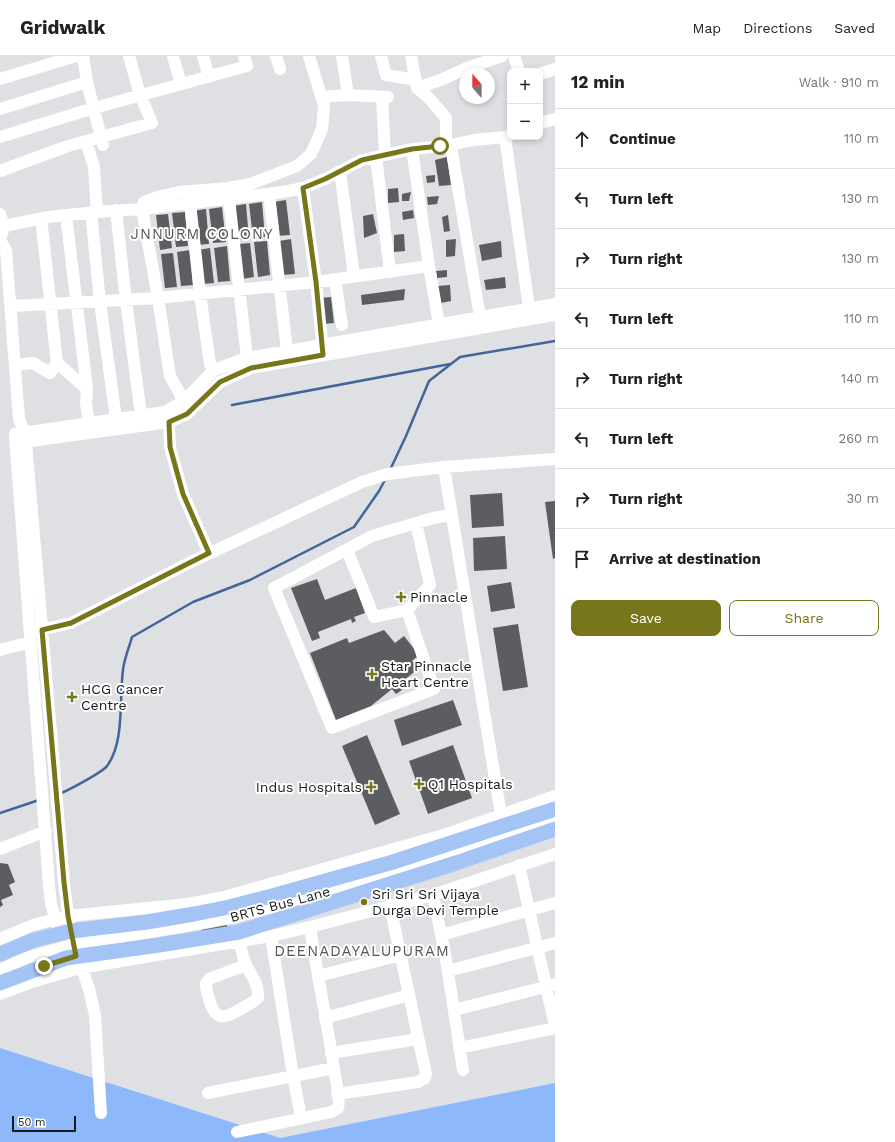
<!DOCTYPE html>
<meta charset="utf-8">
<style>
body{margin:0;font-family:"Work Sans",sans-serif;background:#f2f2f2;color:#222}
.controls{position:absolute;right:12px;top:12px;display:grid;overflow:hidden;border-radius:8px;box-shadow:0 2px 6px #0003}
.controls button{width:36px;height:36px;display:grid;place-items:center;padding:0;border:0;border-bottom:1px solid #e0e0e0;background:#fff;color:#222;font:20px sans-serif}
.compass{position:absolute;left:459px;top:12px;width:36px;height:36px;border-radius:50%;background:#fff;box-shadow:0 2px 6px #0003;rotate:339deg}
.scale{position:absolute;left:12px;bottom:10px;width:64px;box-sizing:border-box;padding-left:4px;border:2px solid #18191a;border-top:0;font-size:11px;line-height:14px;white-space:nowrap;color:#18191a;-webkit-text-stroke:3px #fff;paint-order:stroke}
.stop{position:absolute;width:12px;height:12px;margin:-9px;border:3px solid #77761b;border-radius:50%;background:#fff}
.stop.end{background:#77761b;border-color:#fff;box-shadow:0 1px 4px #0008}
.list{margin:0;padding:0;list-style:none}
h2{display:flex;justify-content:space-between;align-items:center;height:52px;margin:0;padding:0 16px;font-size:17px}
h2 small{font-size:13px;font-weight:400;color:#767676}
.list li{display:grid;grid-template-columns:26px 1fr auto;gap:12px;align-items:center;box-sizing:border-box;height:60px;padding:0 16px;border-top:1px solid #e0e0e0}
.list b{display:block;font-size:15px;white-space:nowrap}
.list em{font-size:13px;font-style:normal;color:#767676}
.actions{display:flex;gap:8px;padding:12px 16px}
.actions a{flex:1;padding:9px 0;border:1px solid #77761b;border-radius:8px;text-align:center;font-size:14px;color:#77761b}
.actions .main{background:#77761b;color:#fff}
.icon{flex:none;width:22px;height:22px;fill:none;stroke:currentColor;stroke-width:2;stroke-linecap:round;stroke-linejoin:round}
.map{position:relative;flex:none;width:555px;height:1086px;overflow:hidden}
header{display:flex;align-items:center;gap:24px;box-sizing:border-box;height:56px;padding:0 20px;background:#fff;border-bottom:1px solid #e0e0e0}
header strong{font-size:19px}
nav{display:flex;gap:22px;margin-inline-start:auto;font-size:14px}
main{display:flex}
aside{flex:1;background:#fff}
.map>svg:first-child{display:block}
.green{fill:#8db9fc}
.lines{fill:none;stroke-linecap:round;stroke-linejoin:round}
.stream{stroke:#436599;stroke-width:2.5}
.building{fill:#5c5d60}
.minor{stroke:#fff;stroke-width:12}
.major{stroke:#a3c4f4;stroke-width:15}
.route{stroke:#77761b;stroke-width:5}
.poi-dot{fill:#77761b;stroke:#fff;stroke-width:1.5}
.labels{text-anchor:middle;stroke-width:4;stroke-linejoin:round;paint-order:stroke}
.poi-label{font-size:14px;fill:#18191a;stroke:#fff;text-anchor:start}
.street-label{font-size:14px;fill:#18191a;stroke:#fff}
.neighbourhood-label{font-size:15px;letter-spacing:1px;fill:#535557;stroke:#fff}
</style>
<header>
<strong>Gridwalk</strong>
<nav><a>Map</a><a>Directions</a><a>Saved</a></nav>
</header>
<main>
<div class="map">
<svg width="555" height="1086" viewBox="0 0 555 1086">
<rect width="100%" height="100%" fill="#dee0e3"/>
<path class="green" d="M0,992L280,1082L555,1027V1086H0Z"/>
<g class="lines">
<path class="stream" d="M232,349L450,308
M390,414L406,380L429,325L460,301L555,285
M59,738C67,735 103,716 107,710C125,686 119,642 123,614C124,603 129,592 132,581L193,546L250,524L354,471L379,435L386,422
M0,757L39,744"/>
</g>
<path class="building" d="M447,101L451,129L439,130L435,104Z
M435,119V126L427,127L426,120Z
M398,132L399,146L388,147V133Z
M411,136L409,145H402V138Z
M439,140L437,148L428,149L427,141Z
M286,144L290,179L277,180L274,146Z
M262,146L265,181L253,182L249,148Z
M246,148L249,183L237,184L233,150Z
M222,151L226,186L213,187L209,153Z
M206,153L209,188L197,189L193,155Z
M413,154L414,162L403,164L402,156Z
M185,156L188,190L176,191L172,157Z
M168,158L172,192L160,194L156,159Z
M373,158L377,177L364,182L363,160Z
M448,159L450,175L444,176L442,161Z
M404,178L405,195L394,196V179Z
M291,183L295,218L282,219L279,185Z
M456,183L455,200L446,201V184Z
M267,185L270,219L258,221L254,186Z
M501,185L502,201L482,205L479,189Z
M250,187L254,221L242,223L238,188Z
M227,190L230,225L218,226L214,192Z
M210,192L214,227L202,228L198,194Z
M190,194L193,229L181,230L177,196Z
M173,197L177,231L165,232L161,198Z
M447,214V221L437,222L436,215Z
M505,221L506,232L486,234L484,224Z
M450,229L451,245L441,247L437,230Z
M405,233L404,244L362,249L361,239Z
M331,241L334,267L324,268L320,242Z
M502,437L504,470L472,472L470,439Z
M555,445V502L553,503L545,446Z
M505,480L507,513L474,515L473,482Z
M317,523L325,544L356,532L365,557L354,561L356,565L352,567L351,563L318,576L320,582L312,585L291,532Z
M511,526L515,552L491,556L487,530Z
M518,568L528,631L503,635L493,572Z
M384,574L395,587L404,580L419,599L412,605L418,613L398,629L402,634L396,638L392,633L371,650L336,664L310,597L347,582L349,587Z
M453,644L462,669L402,690L394,664Z
M367,679L400,758L375,769L342,690Z
M453,689L472,742L428,758L409,705Z
M0,807L8,808L15,826L9,829L13,839L1,844L3,849L0,851Z
M227,869L228,875L202,879L201,874Z"/>
<g class="lines">
<path class="minor" d="M83,0L87,26L103,89
M173,0L181,28
M203,0L209,21
M276,0L280,13
M342,0L348,39
M381,0L386,19L416,24
M411,0L417,32L428,41L446,62V90L474,84L505,81L510,79
M514,0L519,15
M540,18L555,13
M0,23L76,0
M417,32L443,23L467,12L502,0
M321,41L348,39L388,41
M382,41L385,99
M0,53L87,26
M540,67L555,63
M0,81L94,52L247,10L244,0
M505,81L529,252
M86,85L94,111L97,156
M412,93L429,210L439,268
M376,101L390,216
M0,115L68,90L152,67L140,39L129,0
M340,115L354,220
M303,132L316,226L323,296
M269,138L287,295
M229,143L247,302
M190,147L200,238L210,308L214,314
M116,154L126,245L141,359
M91,156L100,246L116,363
M0,158L4,170L2,178
M66,159L87,333L86,347L89,367
M4,170L48,161L97,156L142,153L283,136L303,132L325,123L362,104L412,93L446,90L452,96L480,261
M0,184L6,194L19,363L25,376L26,387L64,826L68,860L79,913
M335,223L342,269
M11,250L158,242L316,226L429,210
M57,307L87,333
M15,309L33,307L50,317L57,307L41,162
M184,345L170,320L158,242L142,153L144,146L157,141L179,136L228,132L250,128L297,110L311,98L322,73L324,50L309,0
M169,366L170,391L183,438L209,497
M15,378L165,356L184,345L214,314L247,302L555,248
M15,380L49,829L51,848L58,871
M16,387L169,366L187,358L220,326L251,312L555,259
M416,467L430,529L407,554L434,633L332,672L274,532L372,480L433,462L451,459
M347,494L374,561L407,554
M36,575L71,567L191,506L362,426L387,418L444,411
M0,594L31,586
M501,759L444,411L555,403
M0,793L46,775
M519,809L555,970
M433,839L446,903L463,1014
M441,879L555,847
M271,880L293,1020L301,1061
M0,883L33,869L68,860L188,848L224,841L447,778L555,740
M239,884C241,892 243,902 246,909C252,921 259,928 258,942C252,947 246,950 239,954C222,964 215,964 209,943C207,938 206,933 206,927L209,923L214,921L246,909
M82,912L89,933L95,959L101,1057
M0,914L26,902L68,890L185,870L229,862L273,851L452,799L555,764
M448,915L555,887
M318,920L401,899
M0,938L35,925L80,912L271,880L310,871L433,839L555,798
M454,954L553,929
M325,962L409,939
M459,992L555,972
M331,997L418,983
M208,1037L334,1012
M337,1038L418,1026L425,1022L426,1018L390,850
M237,1076L331,1056L338,1052C341,1041 335,1024 334,1013C327,965 317,918 310,871"/>
<path class="major" d="M0,898L34,884L71,875L147,866L194,858L229,851L272,840L393,806L555,753
M0,927L66,902L159,889L239,876L456,807L555,773"/>
</g>
<g class="lines">
<path class="route" d="M44,910L76,900L68,860L64,826L42,574L71,567L209,497L183,438L170,391L169,366L187,358L220,326L251,312L323,299L316,226L303,132L325,123L362,104L412,93L440,90"/>
</g>
<g class="poi-dot">
<path d="M399 535h4v4h4v4h-4v4h-4v-4h-4v-4h4z"/>
<path d="M370 612h4v4h4v4h-4v4h-4v-4h-4v-4h4z"/>
<path d="M70 635h4v4h4v4h-4v4h-4v-4h-4v-4h4z"/>
<path d="M417 722h4v4h4v4h-4v4h-4v-4h-4v-4h4z"/>
<path d="M369 725h4v4h4v4h-4v4h-4v-4h-4v-4h4z"/>
<circle cx="364" cy="846" r="4"/>
</g>
<g class="labels">
<g class="poi-label">
<text x="410" y="546">Pinnacle</text>
<text x="381" y="615">Star Pinnacle<tspan x="381" dy="16">Heart Centre</tspan></text>
<text x="81" y="638">HCG Cancer<tspan x="81" dy="16">Centre</tspan></text>
<text x="428" y="733">Q1 Hospitals</text>
<text x="362" y="736" text-anchor="end">Indus Hospitals</text>
<text x="372" y="843">Sri Sri Sri Vijaya<tspan x="372" dy="16">Durga Devi Temple</tspan></text>
</g>
<g class="street-label">
<text transform="translate(280 848) rotate(-15)" y="5">BRTS Bus Lane</text>
</g>
<g class="neighbourhood-label">
<text x="202" y="183">JNNURM COLONY</text>
<text x="362" y="900">DEENADAYALUPURAM</text>
</g>
</g>
</svg>
<div class="controls">
<button>+</button>
<button>−</button>
</div>
<svg class="compass" viewBox="-18 -18 36 36"><path d="M0-13l5 13h-10z" fill="#e53935"/><path d="M0 13l5-13h-10z" fill="#767676"/></svg>
<div class="scale">50 m</div>
<div class="stop" style="left:440px;top:90px"></div>
<div class="stop end" style="left:44px;top:910px"></div>
</div>
<aside>
<h2>12 min<small>Walk · 910 m</small></h2>
<ul class="list">
<li><svg class="icon" aria-label="ahead" viewBox="0 0 24 24"><path d="M12 20V5M6 11l6-6 6 6"/></svg><div><b>Continue</b></div><em>110 m</em></li>
<li><svg class="icon" aria-label="left" viewBox="0 0 24 24"><path d="M17 20v-9H6M10 6l-5 5 5 5"/></svg><div><b>Turn left</b></div><em>130 m</em></li>
<li><svg class="icon" aria-label="right" viewBox="0 0 24 24"><path d="M7 20v-9h11M14 6l5 5-5 5"/></svg><div><b>Turn right</b></div><em>130 m</em></li>
<li><svg class="icon" aria-label="left" viewBox="0 0 24 24"><path d="M17 20v-9H6M10 6l-5 5 5 5"/></svg><div><b>Turn left</b></div><em>110 m</em></li>
<li><svg class="icon" aria-label="right" viewBox="0 0 24 24"><path d="M7 20v-9h11M14 6l5 5-5 5"/></svg><div><b>Turn right</b></div><em>140 m</em></li>
<li><svg class="icon" aria-label="left" viewBox="0 0 24 24"><path d="M17 20v-9H6M10 6l-5 5 5 5"/></svg><div><b>Turn left</b></div><em>260 m</em></li>
<li><svg class="icon" aria-label="right" viewBox="0 0 24 24"><path d="M7 20v-9h11M14 6l5 5-5 5"/></svg><div><b>Turn right</b></div><em>30 m</em></li>
<li><svg class="icon" aria-label="arrive" viewBox="0 0 24 24"><path d="M6 21V4h12l-3 4 3 4H6"/></svg><div><b>Arrive at destination</b></div></li>
</ul>
<div class="actions"><a class="main">Save</a><a>Share</a></div>
</aside>
</main>
